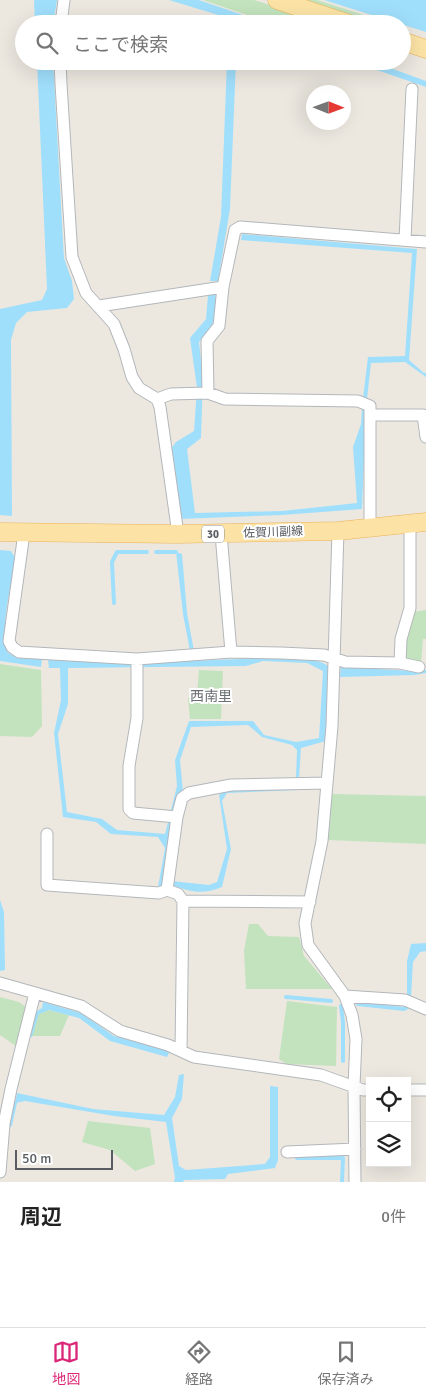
<!DOCTYPE html>
<html lang="ja">
<meta charset="utf-8">
<style>
body{margin:0;font-family:Signika,"Noto Sans JP",sans-serif;background:#f6f6f6;color:#222}
.controls{position:absolute;right:15px;bottom:15px;display:grid;overflow:hidden;border-radius:0px;box-shadow:0 5px 20px #0002}
.controls button{width:45px;height:45px;display:grid;place-items:center;padding:0;border:0;border-bottom:1px solid #e0e0e0;background:#fff;color:#222;font:25px sans-serif}
.compass{position:absolute;left:306px;top:85px;width:45px;height:45px;border-radius:50%;background:#fff;box-shadow:0 5px 20px #0002;rotate:91deg}
.scale{position:absolute;left:15px;bottom:12px;width:98px;box-sizing:border-box;padding-left:5px;border:2px solid #595d61;border-top:0;font-size:14px;line-height:18px;white-space:nowrap;color:#595d61;-webkit-text-stroke:4px #fff;paint-order:stroke}
.list{margin:0;padding:0;list-style:none}
h2{display:flex;justify-content:space-between;align-items:center;height:65px;margin:0;padding:0 20px;font-size:21px}
h2 small{font-size:16px;font-weight:400;color:#767676}
.icon{flex:none;width:28px;height:28px;fill:none;stroke:currentColor;stroke-width:2;stroke-linecap:round;stroke-linejoin:round}
.map{position:relative;flex:none;width:426px;height:1182px;overflow:hidden}
.search{position:absolute;background:#fff;box-shadow:0 5px 20px #0002;left:15px;right:15px;top:15px;height:55px;display:flex;align-items:center;gap:12px;box-sizing:border-box;padding:0 18px;border-radius:28px;color:#767676;font-size:19px}
.sheet{height:145px;background:#fff}
nav{display:flex;justify-content:space-around;align-items:center;box-sizing:border-box;height:70px;border-top:1px solid #e0e0e0;background:#fff;font-size:14px;color:#767676}
nav a{display:grid;justify-items:center;gap:2px}
nav .on{color:#db2777}
.map>svg:first-child{display:block}
.green{fill:#c2e3bd}
.water{fill:#a0dffc;fill-rule:evenodd}
.lines{fill:none;stroke-linecap:round;stroke-linejoin:round}
.stream{stroke:#a0dffc;stroke-width:4}
.minor-casing{stroke:#b3b7bb;stroke-width:13}
.primary-casing{stroke:#ecb159;stroke-width:19}
.minor{stroke:#fff;stroke-width:11}
.primary{stroke:#fce3a5;stroke-width:18}
.labels{text-anchor:middle;stroke-width:4;stroke-linejoin:round;paint-order:stroke}
.shield{fill:#fff;stroke:#8b8e90;stroke-width:1}
.shield-label{font-size:11px;font-weight:bold;fill:#595d61}
.street-label{font-size:12px;fill:#595d61;stroke:#fff}
.neighbourhood-label{font-size:14px;fill:#6a7073;stroke:#fff}
</style>
<div class="map">
<svg width="426" height="1182" viewBox="0 0 426 1182">
<rect width="100%" height="100%" fill="#ece8e0"/>
<path class="green" d="M203,0H254L331,24H274Z
M292,0H317L392,24H367Z
M426,610V639H423L421,663L405,662V641L413,612Z
M0,664L41,670L42,726L32,737L0,736Z
M199,670L223,671L221,719H190L188,698L197,695Z
M331,794L426,796V844L328,840Z
M249,924H258L268,936L299,937L304,956L332,989H246L244,951Z
M0,997L19,1002L34,1013L39,1014L48,1010L69,1015L60,1036H19L16,1046L0,1035Z
M287,1001L337,1007L336,1066L286,1064L279,1059Z
M88,1121L150,1128L155,1164L135,1171L110,1150L82,1142Z"/>
<path class="water" d="M34,0H57L53,24H35Z
M169,0H199L269,24H246L238,21L237,24H228V18Z
M324,0H426V32Z
M37,61H53L64,258L72,281L74,299L67,308L27,312L16,323L11,340L12,516L0,515V309L42,300L47,289Z
M227,61H236L230,209L218,281H210L221,217Z
M351,61H371L426,81V87Z
M242,234L417,249L409,360L424,373H426V377L405,362L371,363L367,399L363,398L368,357L405,356L412,253L241,240Z
M208,295H216L214,322L199,342L203,379L201,438L187,449L195,513L282,511L357,503L353,447L361,424L362,409L366,410L362,509L282,515L180,519L170,450L176,442L194,431L197,388L190,338L206,319Z
M0,550L11,551L16,559C11,587 0,625 7,652L17,658L42,659L41,667L0,661Z
M176,552L182,554L187,613L194,651H190L183,614Z
M262,658C277,658 320,655 330,668L326,741L301,748L299,779L296,778L297,750L292,745L262,737L248,725L191,727L180,760L183,791L163,887H158L165,848L158,837L111,834L96,822L63,817L54,733L61,700L60,668H49L48,660L142,663ZM263,661L307,663L323,671L319,738L296,742L264,735L253,721H189L175,760L177,786L165,834L117,830L102,819L67,812L58,734L68,704V668L246,666Z
M341,667L414,671L426,670V673L415,675L340,677Z
M299,787L298,790L227,793L222,801L231,849L222,887C202,895 191,892 172,885V881L209,885L217,882L227,849L219,795L225,791Z
M0,900L4,912L5,970L0,971Z
M426,943V951L420,952L413,962L411,997L407,996V961L411,944Z
M43,1002L81,1013L114,1036L170,1051L167,1057L110,1041L79,1018L49,1010L39,1014L32,1037L28,1036L34,1013L42,1008Z
M184,1074L182,1099L172,1118L179,1166L186,1170L265,1164L270,1157V1086L278,1087V1160L275,1168L228,1174L225,1179L184,1180L183,1182H174L175,1178L166,1122L114,1116L25,1101L15,1103L17,1093L93,1109L164,1115L175,1097L179,1075Z"/>
<g class="lines">
<path class="stream" d="M156,552H176
M114,603L112,562L117,552H147
M286,997L331,1001
M358,1004L404,1009L407,1007
M341,1006L343,1022V1061
M10,1125L15,1103
M297,1158H343L342,1182"/>
<g class="minor-casing">
<path id="minor" d="M61,24L64,0
M60,61L61,84L72,257L86,293L114,324L124,349L132,377L139,388L157,399L160,407L178,534
M405,240L412,89
M223,287L219,326L207,341L208,393L225,399L358,401L370,406V528
M99,306L223,287L235,230L240,227L426,242
M157,399L171,394L208,393
M370,415H423L426,437
M338,531L332,726L322,841L305,923L308,945L345,996L352,1015L356,1039L354,1086L355,1182
M24,533L9,641L12,647L19,652L137,659L231,652L281,653L324,655L345,662L400,663L401,639L410,608V524
M221,534L231,652
M137,659V718L129,766V809L133,813L177,817
M400,663L419,667
M47,834V885L159,893L167,890
M183,901L310,902
M0,983L81,1006L120,1031L168,1045L194,1057L321,1075L363,1090H370
M345,996L405,1000L426,1009
M181,1051L183,901L178,894L167,890L177,817L182,798L189,793L231,785L327,783
M407,1090H426
M287,1152L355,1149
M0,1172L4,1124L11,1089L35,993"/>
</g>
<g class="primary-casing">
<path id="primary" d="M277,0L350,24
M402,41L426,49
M0,532L178,534L338,531L426,522"/>
</g>
<use href="#minor" class="minor"/>
<use href="#primary" class="primary"/>
</g>
<g class="labels">
<rect class="shield" x="202" y="525.5" width="22" height="17" rx="4"/>
<g class="shield-label">
<text x="213" y="538">30</text>
</g>
<g class="street-label">
<text transform="translate(273 532) rotate(-2)" y="4">佐賀川副線</text>
</g>
<g class="neighbourhood-label">
<text x="211" y="701">西南里</text>
</g>
</g>
</svg>
<div class="controls">
<button><svg class="icon" aria-label="locate" viewBox="0 0 24 24"><circle cx="12" cy="12" r="6"/><path d="M12 2v4M12 18v4M2 12h4M18 12h4"/></svg></button>
<button><svg class="icon" aria-label="layers" viewBox="0 0 24 24"><path d="M12 4l9 5-9 5-9-5zM3 14l9 5 9-5"/></svg></button>
</div>
<svg class="compass" viewBox="-18 -18 36 36"><path d="M0-13l5 13h-10z" fill="#e53935"/><path d="M0 13l5-13h-10z" fill="#767676"/></svg>
<div class="scale">50 m</div>
<div class="search"><svg class="icon" aria-label="search" viewBox="0 0 24 24"><circle cx="10" cy="10" r="6"/><path d="M15 15l6 6"/></svg>ここで検索</div>
</div>
<section class="sheet">
<h2>周辺<small>0件</small></h2>
<ul class="list">
</ul>
</section>
<nav>
<a class="on"><svg class="icon" aria-label="map" viewBox="0 0 24 24"><path d="M3 6l6-2 6 2 6-2v14l-6 2-6-2-6 2zM9 4v14M15 6v14"/></svg>地図</a>
<a><svg class="icon" aria-label="directions" viewBox="0 0 24 24"><path d="M12 3l9 9-9 9-9-9zM9 14v-3h6M13 9l2 2-2 2"/></svg>経路</a>
<a><svg class="icon" aria-label="saved" viewBox="0 0 24 24"><path d="M7 4h10v16l-5-4-5 4z"/></svg>保存済み</a>
</nav>
